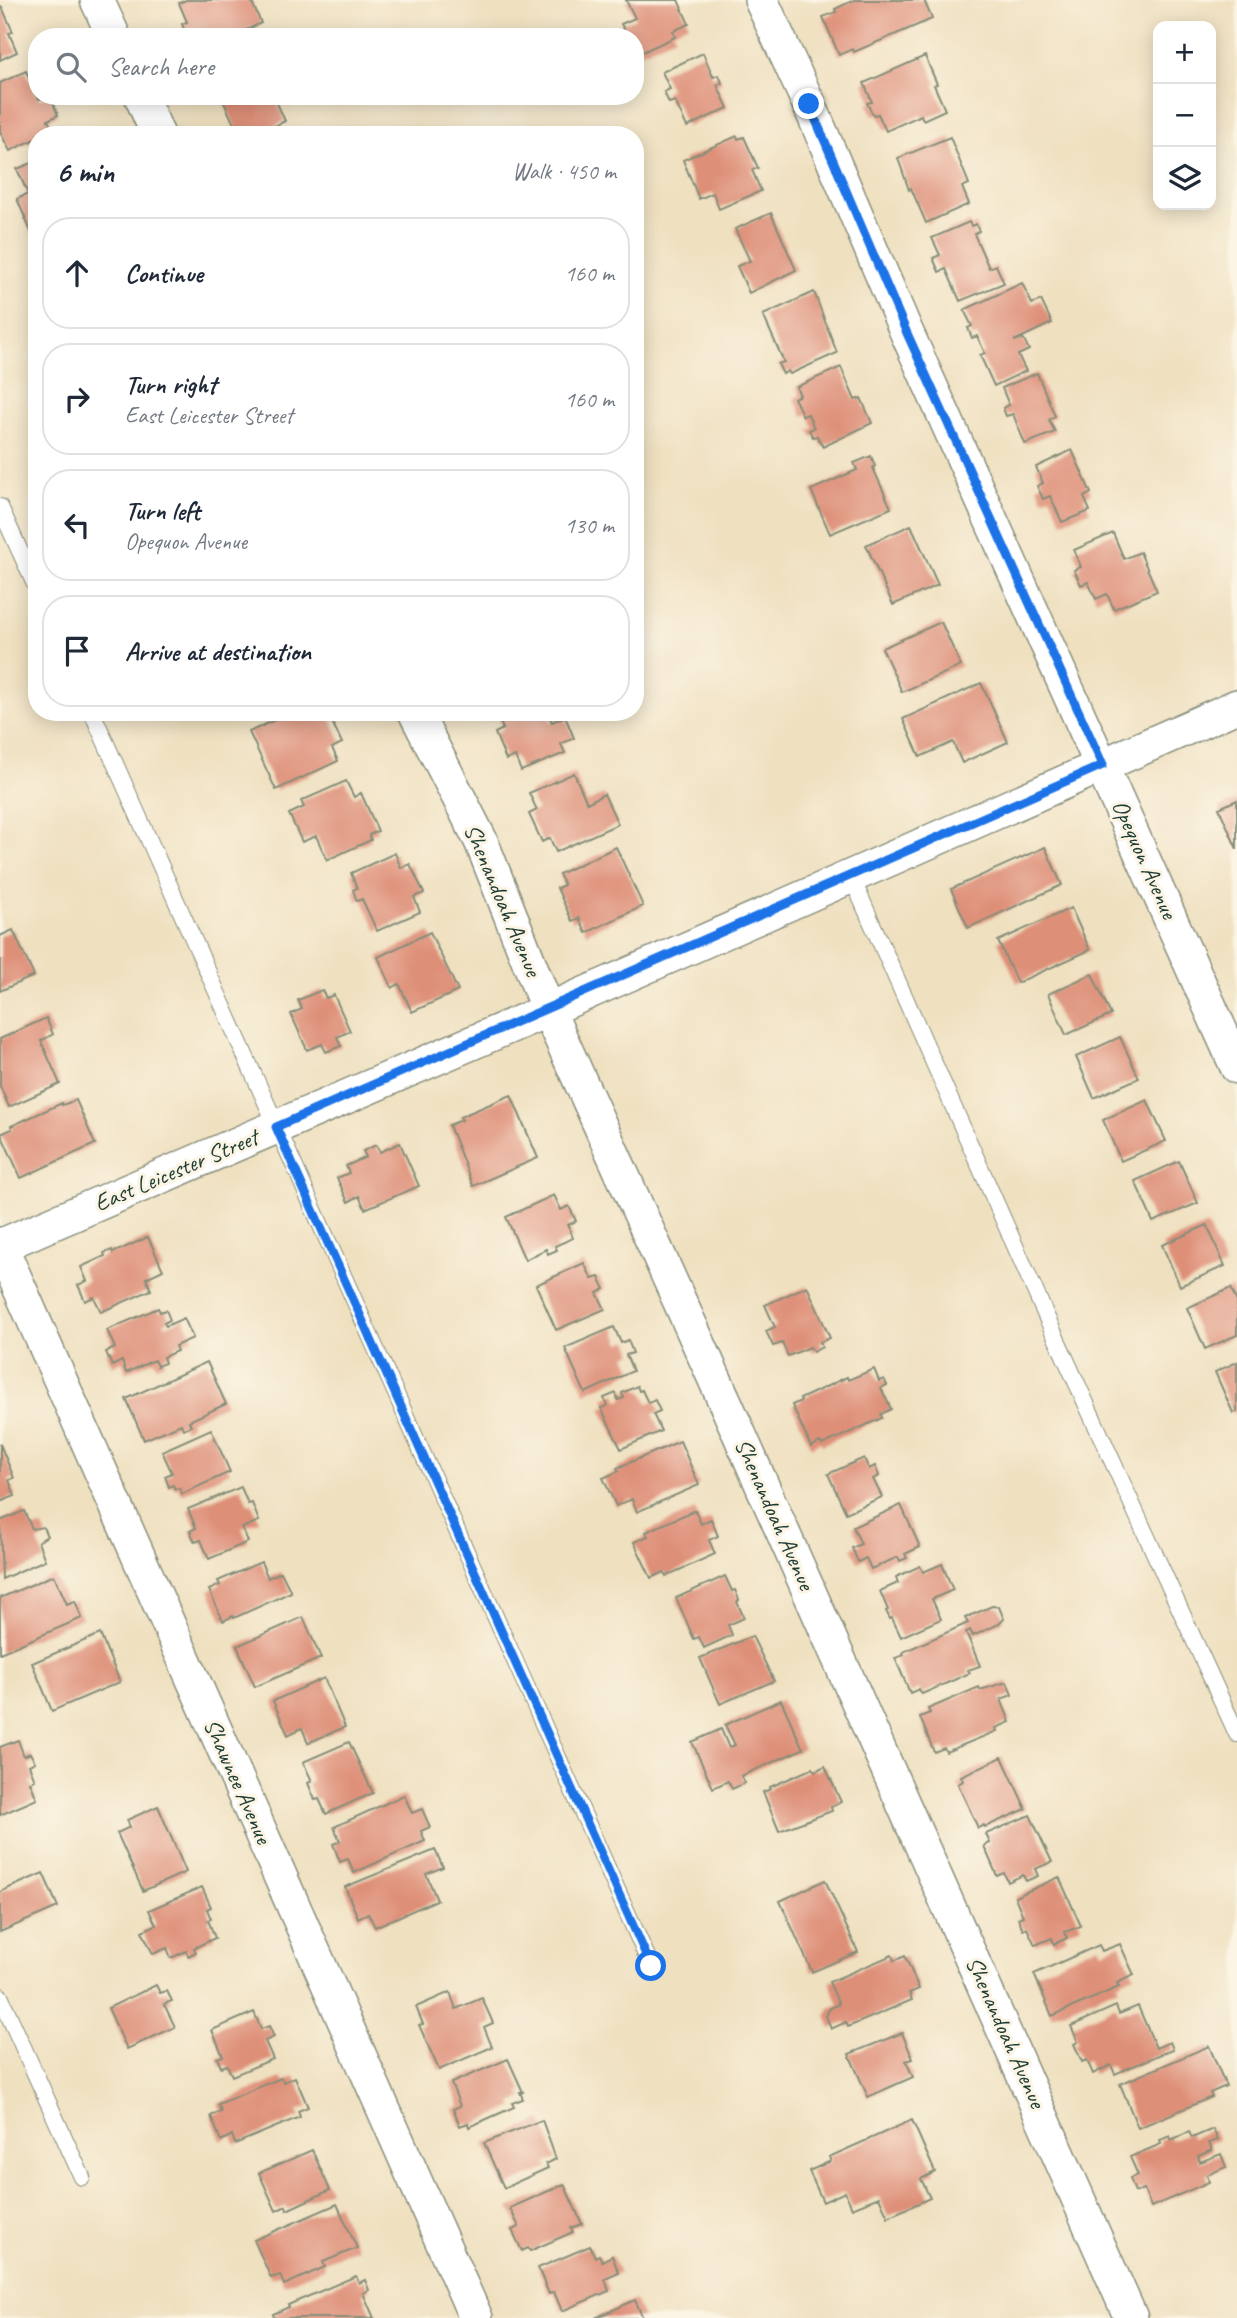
<!DOCTYPE html>
<meta charset="utf-8">
<style>
body{margin:0;font-family:Caveat,sans-serif;background:#f6f6f7;color:#1f2937}
.controls{position:absolute;right:21px;top:21px;display:grid;overflow:hidden;border-radius:14px;box-shadow:0 4px 18px #0003}
.controls button{width:63px;height:63px;display:grid;place-items:center;padding:0;border:0;border-bottom:2px solid #e0e1e3;background:#fff;color:#1f2937;font:35px sans-serif}
.stop{position:absolute;width:21px;height:21px;margin:-16px;border:5px solid #1a73e8;border-radius:50%;background:#fff}
.stop.end{background:#1a73e8;border-color:#fff;box-shadow:0 2px 7px #0008}
.list{margin:0;padding:0;list-style:none}
h2{display:flex;justify-content:space-between;align-items:center;height:91px;margin:0;padding:0 28px;font-size:30px}
h2 small{font-size:23px;font-weight:400;color:#747a83}
.list li{display:grid;grid-template-columns:46px 1fr auto;gap:21px;align-items:center;box-sizing:border-box;height:112px;margin:0 14px 14px;padding:0 14px;border:2px solid #e0e1e3;border-radius:28px}
.list b{display:block;font-size:26px;white-space:nowrap}
.list p{margin:0;font-size:23px;white-space:nowrap;color:#747a83}
.list em{font-size:23px;font-style:normal;color:#747a83}
.icon{flex:none;width:38px;height:38px;fill:none;stroke:currentColor;stroke-width:2;stroke-linecap:round;stroke-linejoin:round}
.map{position:relative;flex:none;width:1237px;height:2318px;overflow:hidden}
.search{position:absolute;background:#fff;box-shadow:0 4px 18px #0003;left:28px;top:28px;width:616px;height:77px;display:flex;align-items:center;gap:18px;box-sizing:border-box;padding:0 24px;border-radius:28px;color:#747a83;font-size:26px}
.panel{position:absolute;background:#fff;box-shadow:0 4px 18px #0003;left:28px;top:126px;width:616px;height:595px;border-radius:28px}
.map>svg:first-child{display:block}
.building{fill:#de8f78}
.lines{fill:none;stroke-linecap:round;stroke-linejoin:round}
.lane-casing{stroke:#878e7a;stroke-width:18}
.street-casing{stroke:#878e7a;stroke-width:36}
.lane{stroke:#fff;stroke-width:16}
.street{stroke:#fff;stroke-width:33}
.route{stroke:#1a73e8;stroke-width:9}
.labels{text-anchor:middle;stroke-width:6;stroke-linejoin:round;paint-order:stroke}
.street-label{font-size:24px;fill:#1f3d34;stroke:#fcf5e5}
</style>
<div class="map">
<svg width="1237" height="2318" viewBox="0 0 1237 2318">
<rect width="100%" height="100%" fill="#fcf5e5"/>
<filter id="ink" filterUnits="userSpaceOnUse"><feTurbulence type="fractalNoise" baseFrequency=".0143" numOctaves="2"/><feDisplacementMap in="SourceGraphic" scale="14" xChannelSelector="R" yChannelSelector="G"/><feConvolveMatrix kernelMatrix="1 2 1 2 8 2 1 2 1" color-interpolation-filters="sRGB"/></filter>
<filter id="wash" filterUnits="userSpaceOnUse"><feTurbulence type="fractalNoise" baseFrequency=".00686" numOctaves="4" result="noise"/><feDisplacementMap in="SourceGraphic" scale="28" xChannelSelector="R" yChannelSelector="G"/><feGaussianBlur stdDeviation="1.57" result="paint"/><feColorMatrix in="noise" values="0 0 0 0 0 0 0 0 0 0 0 0 0 0 0 0 0 1.4 0 .05"/><feComposite in="paint" operator="in"/></filter>
<g filter="url(#wash)">
<rect width="100%" height="100%" fill="#efe0c0"/>
<g id="blocks">
<path class="building" d="M186,0H251L261,23L246,30L248,37H187L182,24L187,22L179,3Z
M626,0H678L689,24L673,31L675,37L636,55L635,37H628L621,24L635,18Z
M854,0H924L932,19L854,52L853,49L839,55L823,17L836,12L835,9Z
M2,7L13,32L9,33L17,52L0,60V8Z
M703,53L713,77L719,75L722,83L717,85L728,108L687,127L675,101L669,103L664,92L670,89L662,72Z
M925,56L937,84L934,85L945,110L923,120L921,115L886,131L878,114L873,115L867,103L872,102L864,83Z
M26,71L37,96L39,99L50,96L58,115L48,120L53,130L44,135H37V138L10,151L0,132V83Z
M221,96H274L285,121L257,135H239Z
M737,136L738,139L744,137L758,168L752,170L761,191L719,209L713,193L699,199L683,160Z
M950,137L969,184L962,187L969,204L926,223L911,188L909,190L898,158Z
M37,161V232L32,234L17,199L28,194L17,169Z
M771,213L796,270L749,293L737,266L750,261L735,229Z
M969,222L971,226L976,224L979,231L974,234L989,268L996,265L1004,283L960,301L946,269L939,272L933,258L940,255L932,238Z
M1022,283L1032,304L1041,300L1052,323L1014,341L1023,338L1029,350L1018,355L1026,371L994,386L980,355L985,353L977,336L972,338L968,328L972,326L964,310Z
M814,292L837,353L790,374L788,371L783,374L778,364L784,362L763,315Z
M841,367L855,400L861,398L872,423L823,447L817,436L813,437L809,430L814,428L808,414L803,416L794,398L800,395L796,387Z
M1037,373L1055,416L1049,420L1055,432L1025,444L1013,414L1006,416L1003,408L1009,405L1002,388Z
M1072,450L1091,493L1084,497L1090,511L1062,522L1050,496L1043,499L1037,486L1043,483L1036,467Z
M871,456L875,466L873,468L891,508L830,534L811,490L857,470L854,463Z
M911,525L938,585L893,605L866,545Z
M1113,533L1124,559L1140,552L1157,591L1114,609L1107,594L1096,599L1088,582L1081,585L1074,570L1081,567L1074,550Z
M941,622L961,666L902,692L882,648Z
M981,683L1008,742L962,763L953,742L920,757L903,719Z
M292,712H318L320,717L328,713L342,743L332,748L338,761L276,790L249,732Z
M497,712H547L552,722L565,716L574,738L561,744L565,753L521,771L515,756L506,760L495,733L503,729L496,713Z
M574,773L587,803L604,794L618,824L556,852L550,838L542,842L529,814L537,810L529,793Z
M346,781L354,797L361,793L378,831L369,835L371,840L327,860L316,836L302,842L289,814L304,807L301,801Z
M1237,800V849L1219,808Z
M616,847L643,906L586,933L579,918L572,921L557,888L564,885L559,874Z
M1045,847L1062,885L968,928L951,889Z
M395,853L401,868L410,864L424,893L414,897L420,912L377,931L362,899L357,901L353,890L357,888L351,873Z
M1071,908L1090,950L1017,983L998,941Z
M13,930L34,976L0,991V936Z
M430,932L458,991L412,1012L399,984L392,988L378,957Z
M1092,974L1111,1015L1066,1035L1048,994Z
M322,990L326,998L334,995L350,1031L337,1037L341,1046L326,1052L322,1044L307,1050L291,1014L302,1009L298,1000Z
M46,1018L53,1034L41,1041L60,1084L9,1107L0,1086V1039Z
M1120,1037L1139,1078L1094,1098L1076,1057Z
M511,1095L538,1158L473,1186L449,1125L462,1120L460,1117Z
M76,1100L95,1144L21,1178L1,1134L12,1129L11,1126L62,1103V1105Z
M1147,1100L1166,1141L1121,1161L1103,1120Z
M400,1143L419,1186L365,1209L359,1196L348,1202L337,1178L349,1173L346,1166L366,1157L363,1151L376,1145L380,1152Z
M1179,1161L1198,1203L1153,1222L1135,1181Z
M554,1195L561,1210L569,1206L576,1221L568,1225L573,1238L555,1246L557,1250L548,1254L546,1249L525,1260L506,1217Z
M1207,1225L1225,1266L1180,1286L1162,1245Z
M148,1237L163,1270L146,1278L151,1290L101,1312L94,1297L85,1301L78,1285L87,1281L81,1267L105,1256L104,1253L112,1250L113,1253Z
M584,1263L592,1279L599,1277L605,1289L597,1293L605,1309L556,1330L536,1285Z
M807,1286L830,1338L820,1342L822,1347L813,1352L810,1347L788,1356L782,1343L773,1346L766,1331L775,1327L765,1305Z
M1231,1288L1237,1302V1335L1205,1349L1187,1308Z
M158,1308L160,1312L166,1310L170,1320L164,1323L166,1326L184,1318L193,1338L175,1346L177,1351L163,1357L165,1363L157,1366L154,1360L126,1373L122,1361L112,1366L106,1352L115,1348L107,1330Z
M614,1327L621,1343L628,1340L633,1353L626,1355L633,1371L585,1393L565,1348Z
M207,1362L226,1404L189,1421L191,1426L183,1429L181,1424L144,1440L126,1399Z
M1237,1362V1412L1233,1413L1215,1372Z
M874,1369L879,1381L884,1379L887,1385L881,1388L891,1409L881,1414L882,1418L822,1445L820,1442L811,1447L792,1405L801,1401L800,1399L847,1377L848,1380Z
M637,1386L639,1391L642,1390L648,1403L655,1400L660,1411L653,1414L661,1431L621,1449L601,1408L607,1406L604,1398L616,1393L618,1400L624,1398L622,1393Z
M211,1429L230,1472L182,1494L179,1488L175,1489L173,1485L169,1487L165,1476L172,1473L162,1451Z
M680,1441L699,1485L637,1512L632,1499L616,1506L603,1478L619,1471L617,1468Z
M0,1444L14,1478L9,1480L15,1496L0,1502Z
M864,1458L869,1469L875,1466L879,1476L873,1479L882,1497L846,1513L828,1474Z
M241,1487L248,1504L252,1503L259,1521L242,1528L248,1542L209,1559L201,1540L195,1542L190,1531L196,1528L188,1509Z
M901,1505L920,1547L905,1554L907,1558L900,1561L898,1557L871,1569L866,1558L858,1562L852,1548L861,1544L853,1527Z
M695,1510L701,1524L711,1519L718,1536L709,1540L715,1554L666,1576L664,1572L651,1578L634,1542L648,1536L646,1532Z
M24,1511L32,1529L43,1527L47,1536L38,1542L45,1560L2,1579L0,1521Z
M261,1562L268,1578L281,1572L291,1592L234,1618L233,1616L223,1621L209,1590L220,1585L218,1581Z
M942,1564L953,1590L932,1599L941,1619L901,1637L892,1618L890,1619L886,1611L888,1610L880,1591L898,1583L896,1577L920,1566L923,1572Z
M54,1575L67,1604L75,1601L82,1618L0,1653V1598Z
M725,1576L732,1591L735,1590L739,1600L737,1602L744,1618L728,1625L732,1635L704,1648L699,1637L694,1639L676,1598Z
M992,1606L999,1607L1004,1619L999,1624L973,1636L970,1630L966,1632L980,1666L968,1670L970,1673L922,1694L919,1689L910,1693L895,1658L904,1655L903,1652L968,1623L965,1618Z
M303,1617L321,1658L255,1687L237,1646Z
M100,1634L120,1682L52,1711L32,1663Z
M752,1636L774,1681L720,1704L700,1658Z
M324,1678L345,1727L308,1743L302,1728L288,1735L273,1701Z
M1007,1682L1012,1695L1001,1699L1010,1722L996,1728L997,1731L946,1752L944,1748L934,1752L920,1717L930,1713L928,1709L979,1687L980,1690Z
M781,1700L803,1749L741,1776L745,1783L732,1789L728,1781L713,1788L692,1742L721,1729L729,1748L735,1745L725,1725Z
M18,1740L24,1756L30,1753L35,1762L29,1765L35,1780L30,1782L37,1799L0,1815V1747Z
M349,1742L373,1793L326,1814L319,1799L315,1800L308,1783L312,1781L303,1762Z
M1002,1757L1026,1809L985,1827L984,1825L978,1828L958,1784L963,1781L961,1776Z
M825,1766L841,1802L831,1807L832,1811L779,1831L763,1792L771,1789L770,1787L813,1768L815,1771Z
M404,1795L412,1813L422,1809L430,1827L421,1831L425,1841L354,1873L348,1859L340,1862L333,1844L340,1841L334,1827Z
M158,1806L186,1872L143,1891L117,1833L130,1827L127,1820Z
M1030,1815L1052,1862L1035,1869L1038,1876L1026,1881L1023,1875L1008,1882L1004,1873L997,1876L984,1846L990,1843L986,1834Z
M435,1850L443,1867L426,1874L437,1900L375,1927L368,1913L358,1918L345,1887Z
M43,1873L58,1907L0,1932V1892Z
M1059,1877L1081,1926L1065,1932L1067,1938L1054,1944L1052,1938L1035,1945L1027,1928L1023,1930L1018,1918L1023,1916L1015,1897Z
M825,1880L858,1952L812,1972L780,1901Z
M202,1887L211,1907L207,1909L211,1919L208,1920L215,1938L194,1948L196,1952L188,1956L186,1951L171,1958L167,1948L153,1954L142,1931L156,1925L149,1910Z
M1120,1944L1134,1975L1117,1983L1119,1987L1052,2016L1034,1974L1099,1945L1102,1951Z
M892,1955L894,1961L905,1956L919,1989L909,1993L912,2000L848,2027L846,2022L831,2029L826,2016L830,2008L839,2004L829,1982Z
M156,1985L160,1993L167,1991L172,2001L164,2004L175,2027L127,2049L108,2008Z
M450,1992L456,2009L482,1998L493,2023L484,2027L492,2047L439,2070L419,2025L423,2024L416,2007Z
M1116,2006L1119,2014L1138,2006L1156,2048L1170,2042L1173,2049L1115,2074L1111,2065L1093,2074L1087,2060L1082,2062L1074,2044L1078,2042L1071,2026Z
M254,2012L261,2029L269,2026L274,2037L265,2041L273,2059L232,2076L227,2065L221,2067L217,2058L223,2056L212,2030Z
M902,2033L913,2059L906,2061L913,2077L868,2097L849,2054Z
M1209,2046L1226,2086L1210,2093L1212,2097L1138,2128L1120,2084Z
M508,2059L523,2092H520L523,2099L512,2103L514,2107L469,2127L468,2123L460,2126L453,2109L460,2106L451,2083Z
M295,2077L308,2107L298,2111L300,2117L235,2144L232,2135L221,2141L211,2116L221,2111L218,2104L281,2078L284,2082Z
M542,2120L556,2159L546,2164L548,2168L504,2188L484,2143Z
M912,2120L935,2172L921,2179L930,2198L888,2217L879,2197L852,2208L845,2192L823,2202L809,2171L831,2161L829,2157Z
M1213,2129L1218,2140L1209,2143L1212,2150L1198,2156L1200,2162L1221,2154L1226,2167L1207,2175L1209,2182L1151,2207L1144,2189L1135,2192L1130,2178L1138,2175L1130,2157L1161,2144L1160,2140L1170,2136L1171,2140L1189,2132L1192,2138Z
M312,2150L330,2190L287,2210L286,2206L276,2211L259,2173Z
M564,2184L582,2224L571,2228L573,2232L530,2251L528,2248L522,2251L512,2230L519,2227L510,2208Z
M337,2204L357,2248L323,2262L325,2267L284,2285L280,2275L271,2278L254,2240Z
M590,2246L595,2257L599,2255L602,2261L612,2256L619,2273L605,2279L609,2291L562,2311L554,2292L549,2294L538,2268Z
M356,2276L359,2283L365,2280L369,2290L363,2293L374,2318H274L273,2314L289,2307L288,2305Z
M635,2300L643,2318H595Z"/>
</g>
</g>
<g filter="url(#ink)">
<use href="#blocks" fill-opacity="0" stroke="#878e7a" stroke-width="2"/>
<g class="lines">
<g class="lane-casing">
<path id="lane" d="M0,507L37,589
M92,712L651,1966
M851,876L1047,1318L1237,1734
M0,1996L82,2177"/>
</g>
<g class="street-casing">
<path id="street" d="M97,0L114,37
M761,0L809,104L906,331L1237,1067
M141,96L158,135
M415,712L481,841L548,1010L726,1404L1131,2318
M0,1244L476,2318
M0,1246L548,1010L1237,706"/>
</g>
<use href="#lane" class="lane"/>
<use href="#street" class="street"/>
</g>
</g>
<g class="lines" filter="url(#ink)">
<path class="route" d="M651,1966L276,1127L1103,765L906,331L809,104"/>
</g>
<g class="labels">
<g class="street-label">
<text transform="translate(1145 859) rotate(66)" y="8">Opequon Avenue</text>
<text transform="translate(503 900) rotate(67)" y="8">Shenandoah Avenue</text>
<text transform="translate(176 1170) rotate(-23)" y="8">East Leicester Street</text>
<text transform="translate(775 1514) rotate(66)" y="8">Shenandoah Avenue</text>
<text transform="translate(238 1781) rotate(66)" y="8">Shawnee Avenue</text>
<text transform="translate(1006 2032) rotate(66)" y="8">Shenandoah Avenue</text>
</g>
</g>
</svg>
<div class="controls">
<button>+</button>
<button>−</button>
<button><svg class="icon" aria-label="layers" viewBox="0 0 24 24"><path d="M12 4l9 5-9 5-9-5zM3 14l9 5 9-5"/></svg></button>
</div>
<div class="stop" style="left:651px;top:1966px"></div>
<div class="stop end" style="left:809px;top:104px"></div>
<div class="search"><svg class="icon" aria-label="search" viewBox="0 0 24 24"><circle cx="10" cy="10" r="6"/><path d="M15 15l6 6"/></svg>Search here</div>
<section class="panel">
<h2>6 min<small>Walk · 450 m</small></h2>
<ul class="list">
<li><svg class="icon" aria-label="ahead" viewBox="0 0 24 24"><path d="M12 20V5M6 11l6-6 6 6"/></svg><div><b>Continue</b></div><em>160 m</em></li>
<li><svg class="icon" aria-label="right" viewBox="0 0 24 24"><path d="M7 20v-9h11M14 6l5 5-5 5"/></svg><div><b>Turn right</b><p>East Leicester Street</p></div><em>160 m</em></li>
<li><svg class="icon" aria-label="left" viewBox="0 0 24 24"><path d="M17 20v-9H6M10 6l-5 5 5 5"/></svg><div><b>Turn left</b><p>Opequon Avenue</p></div><em>130 m</em></li>
<li><svg class="icon" aria-label="arrive" viewBox="0 0 24 24"><path d="M6 21V4h12l-3 4 3 4H6"/></svg><div><b>Arrive at destination</b></div></li>
</ul>
</section>
</div>
